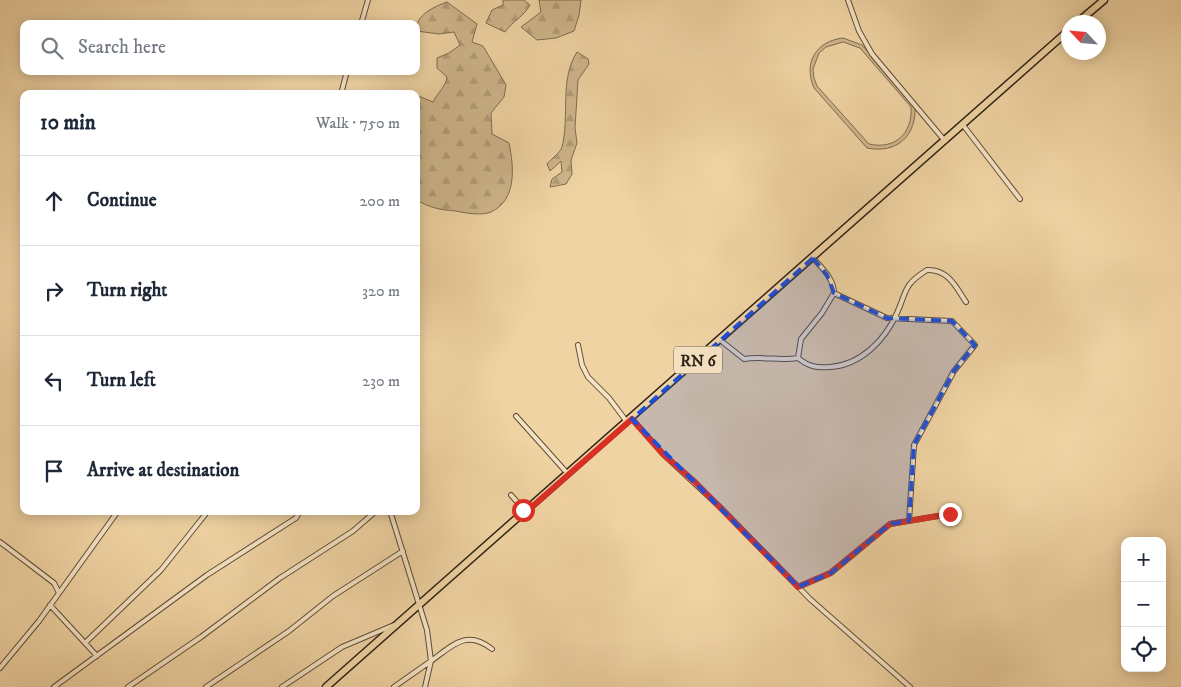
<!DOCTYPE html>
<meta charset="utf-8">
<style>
body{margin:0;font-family:"IM FELL DW Pica",serif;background:#f6f6f7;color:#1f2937}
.controls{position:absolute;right:15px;bottom:15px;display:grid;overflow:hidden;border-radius:10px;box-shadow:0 2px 12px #0003}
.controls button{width:45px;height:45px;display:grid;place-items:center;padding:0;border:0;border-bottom:1px solid #e0e1e3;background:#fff;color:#1f2937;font:25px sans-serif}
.compass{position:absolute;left:1061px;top:15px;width:45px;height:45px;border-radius:50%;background:#fff;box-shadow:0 2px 12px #0003;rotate:296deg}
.stop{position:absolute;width:15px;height:15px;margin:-11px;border:4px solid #d93025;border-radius:50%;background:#fff}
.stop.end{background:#d93025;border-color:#fff;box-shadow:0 1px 5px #0008}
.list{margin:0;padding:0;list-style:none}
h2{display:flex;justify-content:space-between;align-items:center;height:65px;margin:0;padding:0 20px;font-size:21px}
h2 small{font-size:16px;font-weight:400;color:#747a83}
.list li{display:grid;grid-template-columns:32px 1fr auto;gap:15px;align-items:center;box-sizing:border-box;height:90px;padding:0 20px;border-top:1px solid #e0e1e3}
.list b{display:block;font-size:19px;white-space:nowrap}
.list em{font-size:16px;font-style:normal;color:#747a83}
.icon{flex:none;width:28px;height:28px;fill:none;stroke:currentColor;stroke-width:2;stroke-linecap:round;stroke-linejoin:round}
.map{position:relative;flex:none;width:1181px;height:687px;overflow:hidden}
.search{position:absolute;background:#fff;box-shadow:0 2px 12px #0003;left:20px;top:20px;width:400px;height:55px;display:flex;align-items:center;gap:12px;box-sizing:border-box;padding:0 18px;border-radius:10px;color:#747a83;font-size:19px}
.panel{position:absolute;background:#fff;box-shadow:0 2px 12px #0003;left:20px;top:90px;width:400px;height:425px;border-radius:10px}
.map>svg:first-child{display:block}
.green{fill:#cfb58b;stroke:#7e6c50;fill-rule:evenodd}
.forest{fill:url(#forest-firs);stroke:#7e6c50}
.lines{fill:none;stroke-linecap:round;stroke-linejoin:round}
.street-casing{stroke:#5e4f39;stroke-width:6}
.primary-casing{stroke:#2d2316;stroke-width:9}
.street{stroke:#f5e2c3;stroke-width:4}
.primary{stroke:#f0d3a3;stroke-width:6}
.route{stroke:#d93025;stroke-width:6}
.marked{fill:#1d4ed8;fill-opacity:0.2;stroke:#1d4ed8;stroke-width:4;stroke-dasharray:10 6;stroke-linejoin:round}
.labels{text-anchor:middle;stroke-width:5;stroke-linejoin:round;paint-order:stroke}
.shield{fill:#f5e2c3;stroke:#695c4a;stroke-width:1}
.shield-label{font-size:16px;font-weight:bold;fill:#2d2316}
</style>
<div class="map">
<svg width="1181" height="687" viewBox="0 0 1181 687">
<defs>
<pattern id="forest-firs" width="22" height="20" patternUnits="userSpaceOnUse" patternTransform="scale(1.25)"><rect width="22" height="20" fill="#cfb58b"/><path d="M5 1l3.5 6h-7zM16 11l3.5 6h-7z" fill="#b29b77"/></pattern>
</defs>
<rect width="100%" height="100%" fill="#f0d3a3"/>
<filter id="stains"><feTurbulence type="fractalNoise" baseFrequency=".004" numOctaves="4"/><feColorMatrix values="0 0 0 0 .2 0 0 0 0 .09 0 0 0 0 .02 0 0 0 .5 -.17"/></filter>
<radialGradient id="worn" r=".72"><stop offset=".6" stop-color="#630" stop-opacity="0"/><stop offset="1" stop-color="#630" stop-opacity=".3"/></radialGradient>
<path class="green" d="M843,38L862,45L915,105C917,136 897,154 867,148L814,88C803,63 816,41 843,38ZM843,42L860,48L911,107C913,133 895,150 869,144L817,86L814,78L813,69L819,53L826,47Z"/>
<path class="forest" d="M503,0H524L530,5C523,17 513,21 505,32L486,23L492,10L503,5Z
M539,0H581L579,15L574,31L556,38L537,40L521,27L541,12Z
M447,2L477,24L472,42L483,46L506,85L504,97L491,113L492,134L509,143C514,167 517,200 491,212C481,216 466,213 456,211C442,210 428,208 416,199V95L433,102C437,93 446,87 447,77L437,68V58L449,53L460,45L454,32L439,34L416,31C416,14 434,7 447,2Z
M577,52L588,59L589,64L578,80L575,128L577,143L571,160L572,174L566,184L550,187L552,179L562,172L561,161L550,171L547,164C551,159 560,153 562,147C570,116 559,80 577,52Z"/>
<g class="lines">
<g class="street-casing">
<path id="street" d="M848,0L859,31L872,54L945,141
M361,24L368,0
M341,94L347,71
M963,125L1020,199
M813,258C822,268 834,279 834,293L838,295L887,318L952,321L975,345L954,371L914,445L909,521
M834,293L822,313L801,339L798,358C809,367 817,368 830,367C861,365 885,340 897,313C907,291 903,285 927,270C948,269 956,287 966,302
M720,340L744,359C763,356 780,361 798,358
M578,345L582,365L588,377L609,398L627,422
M516,416L568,474
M632,419L663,454L722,509L810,599L910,687
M511,495L526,512
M390,511L427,630L431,661L394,687
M0,542L54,583L59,593
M798,587L831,573L890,524L950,514
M50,605L97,656
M86,642L161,570L208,511
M0,668L39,621L118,511
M54,687L207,575L296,518L300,511
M128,687L201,637L280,578L353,531L376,511
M206,687L289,631L333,596L403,551
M282,687L342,647L394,625
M425,687L431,661C453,645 467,629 492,649"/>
</g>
<g class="primary-casing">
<path id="primary" d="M1078,22L1104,0
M326,687L1068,31"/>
</g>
<use href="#street" class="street"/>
<use href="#primary" class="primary"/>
</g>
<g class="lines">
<path class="route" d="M523,510L526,512L632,419L663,454L695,482L798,587L830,573L890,524L950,514"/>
</g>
<path class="marked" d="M813,258L827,275L834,293L887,318L952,321L975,345L954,371L914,445L909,521L890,524L831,573L798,587L632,419Z"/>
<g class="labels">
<rect class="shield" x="674" y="346.5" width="48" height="27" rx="4"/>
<g class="shield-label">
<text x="698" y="366">RN 6</text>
</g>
</g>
<rect width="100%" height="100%" filter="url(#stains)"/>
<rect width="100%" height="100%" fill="url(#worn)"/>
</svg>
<div class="controls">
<button>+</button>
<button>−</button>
<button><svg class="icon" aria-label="locate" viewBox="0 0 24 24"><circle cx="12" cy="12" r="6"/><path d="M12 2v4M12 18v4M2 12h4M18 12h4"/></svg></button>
</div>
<svg class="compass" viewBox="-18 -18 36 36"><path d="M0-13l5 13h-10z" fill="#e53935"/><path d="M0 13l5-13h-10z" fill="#747a83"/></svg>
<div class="stop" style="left:523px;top:510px"></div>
<div class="stop end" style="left:950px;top:514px"></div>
<div class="search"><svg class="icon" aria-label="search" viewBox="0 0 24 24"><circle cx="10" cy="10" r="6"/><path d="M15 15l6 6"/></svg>Search here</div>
<section class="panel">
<h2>10 min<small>Walk · 750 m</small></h2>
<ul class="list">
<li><svg class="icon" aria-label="ahead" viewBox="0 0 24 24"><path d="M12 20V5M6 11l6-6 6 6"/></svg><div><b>Continue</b></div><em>200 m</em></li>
<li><svg class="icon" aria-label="right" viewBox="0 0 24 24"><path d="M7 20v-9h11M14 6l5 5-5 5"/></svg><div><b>Turn right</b></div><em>320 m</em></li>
<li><svg class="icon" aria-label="left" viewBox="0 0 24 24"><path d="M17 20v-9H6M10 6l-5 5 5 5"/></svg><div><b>Turn left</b></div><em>230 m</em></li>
<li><svg class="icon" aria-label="arrive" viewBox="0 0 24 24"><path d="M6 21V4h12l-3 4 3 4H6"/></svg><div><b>Arrive at destination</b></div></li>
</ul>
</section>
</div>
